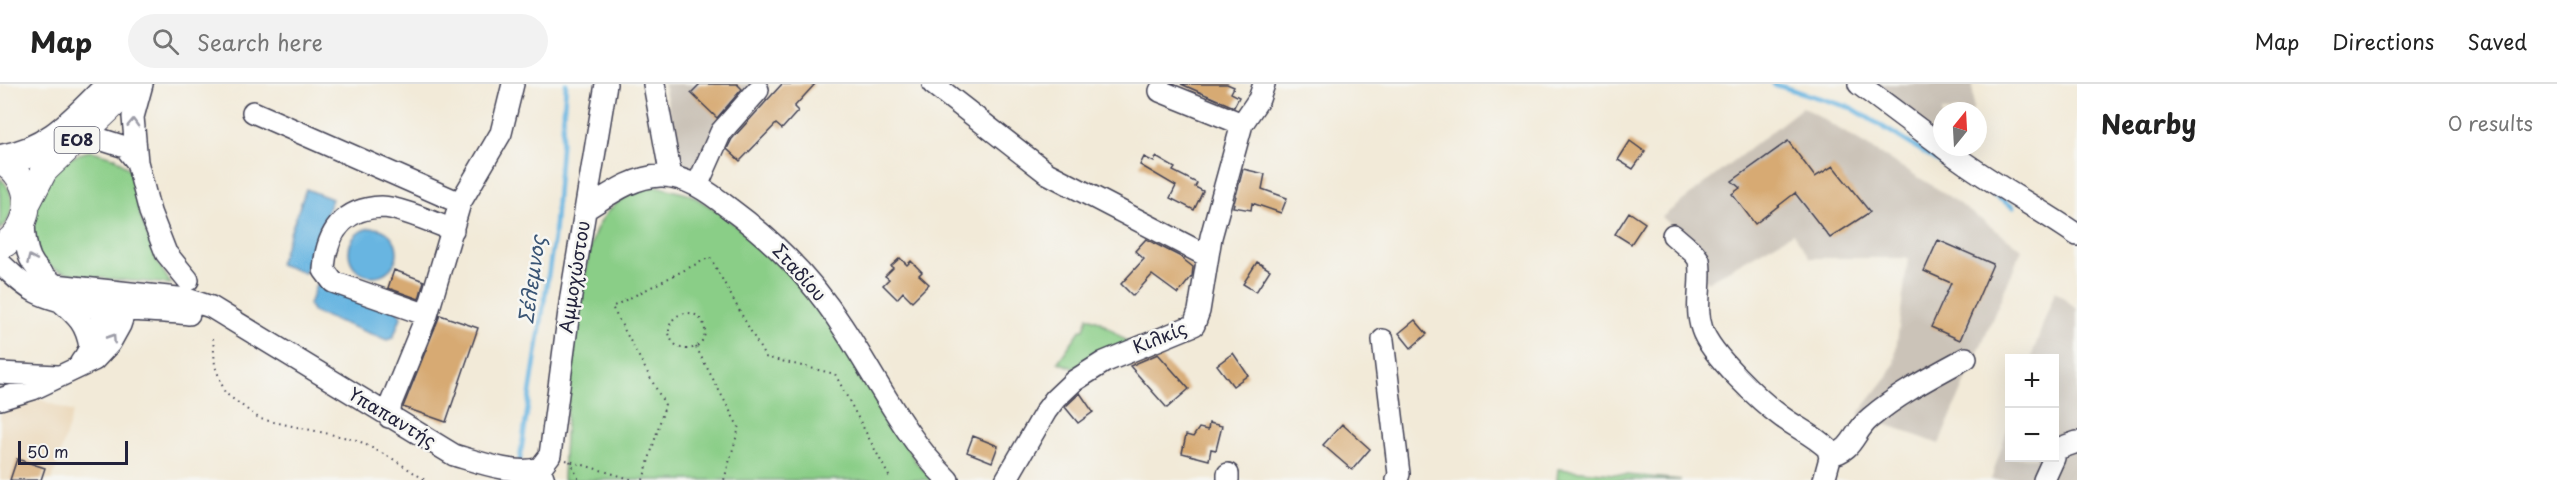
<!DOCTYPE html>
<meta charset="utf-8">
<style>
body{margin:0;font-family:"Playpen Sans",sans-serif;background:#f2f2f2;color:#222}
.controls{position:absolute;right:18px;bottom:18px;display:grid;overflow:hidden;border-radius:0px;box-shadow:0 6px 24px #0002}
.controls button{width:54px;height:54px;display:grid;place-items:center;padding:0;border:0;border-bottom:2px solid #e0e0e0;background:#fff;color:#222;font:30px sans-serif}
.compass{position:absolute;left:1933px;top:18px;width:54px;height:54px;border-radius:50%;background:#fff;box-shadow:0 6px 24px #0002;rotate:18deg}
.scale{position:absolute;left:18px;bottom:15px;width:110px;box-sizing:border-box;padding-left:6px;border:3px solid #22223b;border-top:0;font-size:16px;line-height:21px;white-space:nowrap;color:#22223b;-webkit-text-stroke:4px #f6f6f2;paint-order:stroke}
.list{margin:0;padding:0;list-style:none}
h2{display:flex;justify-content:space-between;align-items:center;height:78px;margin:0;padding:0 24px;font-size:26px}
h2 small{font-size:20px;font-weight:400;color:#767676}
.icon{flex:none;width:33px;height:33px;fill:none;stroke:currentColor;stroke-width:2;stroke-linecap:round;stroke-linejoin:round}
.map{position:relative;flex:none;width:2077px;height:396px;overflow:hidden}
header{display:flex;align-items:center;gap:36px;box-sizing:border-box;height:84px;padding:0 30px;background:#fff;border-bottom:2px solid #e0e0e0}
header strong{font-size:28px}
nav{display:flex;gap:33px;margin-inline-start:auto;font-size:21px}
.search{width:420px;height:54px;background:#f2f2f2;display:flex;align-items:center;gap:15px;box-sizing:border-box;padding:0 21px;border-radius:33px;color:#767676;font-size:22px}
main{display:flex}
aside{flex:1;background:#fff}
.map>svg:first-child{display:block}
.built{fill:#ebd8ba}
.industrial{fill:#cbc3b8}
.green{fill:#8ace87;stroke:#567861;stroke-width:1.5}
.water{fill:#67b5e1;stroke:#446c8e;stroke-width:1.5}
.lines{fill:none;stroke-linecap:round;stroke-linejoin:round}
.stream{stroke:#67b5e1;stroke-width:4.5}
.building{fill:#d7aa73}
.minor-casing{stroke:#414053;stroke-width:24}
.major-casing{stroke:#414053;stroke-width:28}
.highway-casing{stroke:#414053;stroke-width:33}
.path{stroke:#414053;stroke-width:2;stroke-dasharray:1.5 4.5;stroke-linecap:butt}
.minor{stroke:#fff;stroke-width:21}
.major{stroke:#fff;stroke-width:26}
.highway{stroke:#fff;stroke-width:30}
.oneway{stroke:#9c9ca7}
.labels{text-anchor:middle;stroke-width:5;stroke-linejoin:round;paint-order:stroke}
.shield{fill:#f6f6f2;stroke:#626272;stroke-width:1.5}
.shield-label{font-size:16px;font-weight:bold;fill:#22223b}
.street-label{font-size:18px;fill:#22223b;stroke:#f6f6f2}
.water-label{font-size:20px;font-style:italic;fill:#3a5575;stroke:#f6f6f2}
</style>
<header>
<strong>Map</strong>
<div class="search"><svg class="icon" aria-label="search" viewBox="0 0 24 24"><circle cx="10" cy="10" r="6"/><path d="M15 15l6 6"/></svg>Search here</div>
<nav><a>Map</a><a>Directions</a><a>Saved</a></nav>
</header>
<main>
<div class="map">
<svg width="2077" height="396" viewBox="0 0 2077 396">
<rect width="100%" height="100%" fill="#f6f6f2"/>
<filter id="ink" filterUnits="userSpaceOnUse"><feTurbulence type="fractalNoise" baseFrequency=".0167" numOctaves="2"/><feDisplacementMap in="SourceGraphic" scale="12" xChannelSelector="R" yChannelSelector="G"/><feConvolveMatrix kernelMatrix="1 2 1 2 8 2 1 2 1" color-interpolation-filters="sRGB"/></filter>
<filter id="wash" filterUnits="userSpaceOnUse"><feTurbulence type="fractalNoise" baseFrequency=".008" numOctaves="4" result="noise"/><feDisplacementMap in="SourceGraphic" scale="24" xChannelSelector="R" yChannelSelector="G"/><feGaussianBlur stdDeviation="1.35" result="paint"/><feColorMatrix in="noise" values="0 0 0 0 0 0 0 0 0 0 0 0 0 0 0 0 0 1.4 0 .05"/><feComposite in="paint" operator="in"/></filter>
<g filter="url(#wash)">
<rect width="100%" height="100%" fill="#f2ead8"/>
<path class="built" d="M39,315L73,328L52,396H0V330Z"/>
<path class="industrial" d="M664,0H759L696,91L680,84Z
M1865,0H1973V27H1942V54Z
M1803,23L1941,107L2022,165L1939,360L1858,330L1888,292L1894,280L1908,174H1810L1793,149L1707,198L1678,147L1662,133Z
M2055,207L2077,225V396H1991L2009,340L2010,374H2054V274H2031Z"/>
<path class="green" d="M92,67L116,74L130,86L140,131L157,177L171,200C143,197 76,195 53,184C26,170 31,139 38,115C40,110 40,102 43,98C51,84 77,68 92,67Z
M0,94C16,108 16,132 0,146Z
M656,102L691,111L721,129L796,193L838,250L916,378L934,396H563C565,333 571,271 582,209C586,187 588,163 598,142C609,120 632,106 656,102Z
M1088,233L1099,237L1132,261L1078,286L1058,278L1081,245H1084Z
M1558,385L1681,396H1557Z"/>
<path class="water" d="M306,105L332,115L305,189L279,180Z
M349 168a24 24 0 1 1 48 0a24 24 0 1 1-48 0Z
M322,199L397,225L401,233L393,254L387,256L313,228L309,221L316,201Z"/>
<g class="lines">
<path class="stream" d="M1773,0L1852,24L2013,123
M519,381L554,153L566,0"/>
</g>
<g id="blocks">
<path class="building" d="M700,0H737L742,5L717,34L691,9Z
M782,0H815L794,23L798,27L782,45L776,40L740,77L727,65L732,55Z
M1181,0H1227L1234,3L1231,9L1239,13L1234,23Z
M1630,57L1645,68L1633,85L1618,76Z
M1788,57L1815,93L1833,82L1870,128L1830,154L1795,109L1755,140L1732,110L1740,104L1732,97Z
M1144,73L1154,78L1156,73L1175,84L1173,87L1197,99L1195,103L1203,107L1194,126L1170,114L1176,102L1140,81Z
M1243,85L1265,90L1262,105L1287,114L1281,129L1252,119L1251,126L1233,123Z
M1629,128L1645,139L1631,160L1615,150Z
M1146,155L1179,172L1193,183L1192,192L1178,210L1152,191L1133,212L1121,200L1144,175L1135,167Z
M1938,156L1993,180L1960,256L1931,243L1951,199L1924,187Z
M900,174L907,181L911,177L922,188L919,191L929,200L912,217L903,208L897,215L883,201L889,195L885,192L893,184L891,182Z
M1257,178L1270,186L1256,208L1243,200Z
M394,186L424,197L419,215L388,204Z
M440,231L478,244L446,338L403,323Z
M1415,236L1427,250L1411,264L1399,249Z
M1233,269L1248,291L1233,302L1217,281Z
M1158,270L1189,305L1167,324L1130,282Z
M1080,309L1093,328L1078,339L1065,323Z
M1209,339L1222,342L1216,366L1211,365L1209,376L1182,369L1186,351L1193,353L1199,344L1208,346Z
M1342,340L1370,365L1352,386L1323,361Z
M973,352L998,362L992,378L967,368Z
M17,375L45,384L41,396H10Z"/>
</g>
</g>
<g filter="url(#ink)">
<use href="#blocks" fill-opacity="0" stroke="#414053" stroke-width="1.5"/>
<g class="lines">
<g class="minor-casing">
<path id="minor" d="M142,0L133,33L137,78L150,128L166,169L188,196
M654,0L671,93
M933,0L1047,89L1207,172
M1859,0L1942,62
M1160,7L1242,40
M253,28L460,119
M84,50L125,63L137,78
M1943,63C1983,95 2034,121 2077,151
M697,102L721,48L758,6
M586,125C609,111 632,93 660,92C686,91 710,109 729,124C774,157 812,195 842,242C876,293 904,353 948,396
M24,138C25,169 29,182 55,201L187,215L211,223L454,371C478,378 517,392 540,384L544,396
M1673,151L1694,169L1699,176C1703,198 1694,223 1702,245C1710,270 1761,318 1782,333C1797,344 1815,352 1828,365L1830,374L1824,396
M0,179C12,190 22,201 36,208C75,228 145,225 189,230
M59,216C77,232 86,239 90,263
M427,231L333,198L324,186C326,149 343,124 382,123C398,123 437,140 453,146
M1383,256L1399,390L1397,396
M81,278C97,260 97,232 114,213
M0,289L57,292
M0,315L33,305L94,276L110,259L120,241L125,226L120,212
M389,333L391,319L427,231L460,119L501,49L513,0
M1830,371C1854,367 1853,348 1870,334C1898,310 1933,292 1966,274
M2054,372L2057,365L2077,358
M540,384L550,371L571,212L606,0
M1006,396L1046,327L1055,315L1074,297L1104,278L1194,241L1199,227L1211,153L1242,40L1259,15L1264,0
M1228,396V390
M2044,396L2054,374"/>
</g>
<g class="major-casing">
<path id="major" d="M0,76C36,96 35,143 0,163
M28,118L44,87L135,0"/>
</g>
<g class="highway-casing">
<path id="highway" d="M1,76C52,68 78,34 113,0"/>
</g>
<path class="path" d="M669 247a18 18 0 1 1 36 0a18 18 0 1 1-36 0Z
M213,254L215,282L225,309L260,335L357,356L393,375L425,396
M696,263L739,344L724,396
M566,376L634,396
M570,377L579,396
M643,396L665,321L612,223L710,173L765,273L835,290L891,396"/>
<use href="#minor" class="minor"/>
<use href="#major" class="major"/>
<use href="#highway" class="highway"/>
</g>
<defs><path id="oneway-chevron" d="M-2-3.5L2.5 0L-2 3.5" fill="none" stroke-width="1.6" stroke-linecap="round" stroke-linejoin="round" transform="scale(1.5)"/></defs>
<g class="oneway">
<use href="#oneway-chevron" transform="translate(133 39) rotate(-88)"/>
<use href="#oneway-chevron" transform="translate(31 175) rotate(-114)"/>
<use href="#oneway-chevron" transform="translate(112 254) rotate(-57)"/>
</g>
</g>
<g class="labels">
<rect class="shield" x="54.5" y="43" width="45" height="26" rx="4.5"/>
<g class="shield-label">
<text x="77" y="62">ΕΟ8</text>
</g>
<g class="street-label">
<text transform="translate(799 189) rotate(48)" y="6">Σταδίου</text>
<text transform="translate(575 193) rotate(-81)" y="6">Αμμοχώστου</text>
<text transform="translate(1160 254) rotate(-22)" y="6">Κιλκίς</text>
<text transform="translate(392 334) rotate(31)" y="6">Υπαπαντής</text>
</g>
<g class="water-label">
<text transform="translate(532 196) rotate(-82)" y="7">Σέλεμνος</text>
</g>
</g>
</svg>
<div class="controls">
<button>+</button>
<button>−</button>
</div>
<svg class="compass" viewBox="-18 -18 36 36"><path d="M0-13l5 13h-10z" fill="#e53935"/><path d="M0 13l5-13h-10z" fill="#767676"/></svg>
<div class="scale">50 m</div>
</div>
<aside>
<h2>Nearby<small>0 results</small></h2>
<ul class="list">
</ul>
</aside>
</main>
